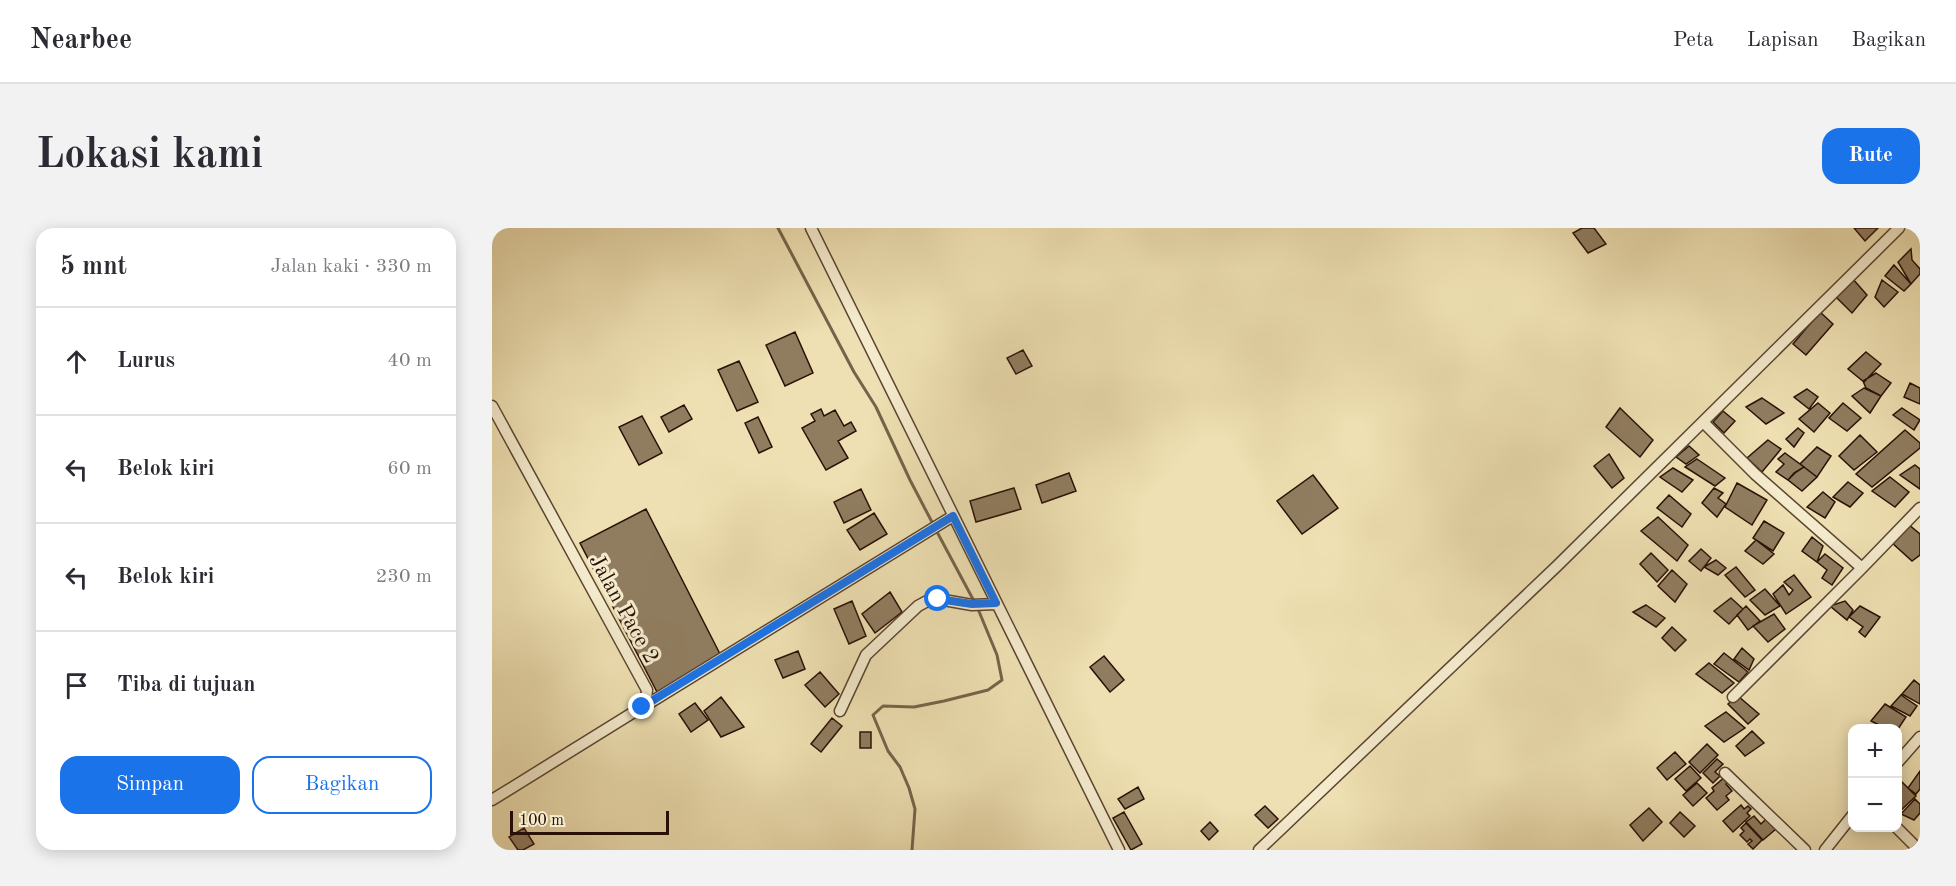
<!DOCTYPE html>
<html lang="id">
<meta charset="utf-8">
<style>
body{margin:0;font-family:"Old Standard TT",serif;background:#f2f2f3;color:#2b2b33}
.controls{position:absolute;right:18px;bottom:18px;display:grid;overflow:hidden;border-radius:12px;box-shadow:0 3px 15px #0003}
.controls button{width:54px;height:54px;display:grid;place-items:center;padding:0;border:0;border-bottom:2px solid #e1e1e2;background:#fff;color:#2b2b33;font:30px sans-serif}
.scale{position:absolute;left:18px;bottom:15px;width:159px;box-sizing:border-box;padding-left:6px;border:3px solid #2a1107;border-top:0;font-size:16px;line-height:21px;white-space:nowrap;color:#2a1107;-webkit-text-stroke:4px #f4ebcd;paint-order:stroke}
.stop{position:absolute;width:18px;height:18px;margin:-14px;border:4px solid #1a73e8;border-radius:50%;background:#fff}
.stop.end{background:#1a73e8;border-color:#fff;box-shadow:0 2px 6px #0008}
.list{margin:0;padding:0;list-style:none}
h2{display:flex;justify-content:space-between;align-items:center;height:78px;margin:0;padding:0 24px;font-size:26px}
h2 small{font-size:20px;font-weight:400;color:#7c7c81}
.list li{display:grid;grid-template-columns:39px 1fr auto;gap:18px;align-items:center;box-sizing:border-box;height:108px;padding:0 24px;border-top:2px solid #e1e1e2}
.list b{display:block;font-size:22px;white-space:nowrap}
.list em{font-size:20px;font-style:normal;color:#7c7c81}
.actions{display:flex;gap:12px;padding:18px 24px}
.actions a{flex:1;padding:14px 0;border:2px solid #1a73e8;border-radius:18px;text-align:center;font-size:21px;color:#1a73e8}
.actions .main{background:#1a73e8;color:#fff}
.icon{flex:none;width:33px;height:33px;fill:none;stroke:currentColor;stroke-width:2;stroke-linecap:round;stroke-linejoin:round}
.map{position:relative;flex:none;width:1428px;height:622px;overflow:hidden;border-radius:18px}
header{display:flex;align-items:center;gap:36px;box-sizing:border-box;height:84px;padding:0 30px;background:#fff;border-bottom:2px solid #e1e1e2}
header strong{font-size:28px}
nav{display:flex;gap:33px;margin-inline-start:auto;font-size:21px}
.intro{display:flex;align-items:center;justify-content:space-between;box-sizing:border-box;height:144px;padding:0 36px}
h1{margin:0;font-size:42px}
.button{padding:15px 27px;border-radius:18px;background:#1a73e8;color:#fff;font-size:21px;font-weight:700}
main{display:flex;gap:36px;padding:0 36px}
aside{flex:1;background:#fff;border-radius:18px;box-shadow:0 3px 15px #0003}
.map>svg:first-child{display:block}
.lines{fill:none;stroke-linecap:round;stroke-linejoin:round}
.stream{stroke:#77634b;stroke-width:3}
.building{fill:#907d60;stroke:#2a1107;stroke-width:1.5}
.minor-casing{stroke:#5b4532;stroke-width:13}
.minor{stroke:#f4ebcd;stroke-width:10}
.route{stroke:#1a73e8;stroke-width:8}
.labels{text-anchor:middle;stroke-width:6;stroke-linejoin:round;paint-order:stroke}
.street-label{font-size:22px;fill:#2a1107;stroke:#f4ebcd}
</style>
<header>
<strong>Nearbee</strong>
<nav><a>Peta</a><a>Lapisan</a><a>Bagikan</a></nav>
</header>
<div class="intro"><h1>Lokasi kami</h1><a class="button">Rute</a></div>
<main>
<aside>
<h2>5 mnt<small>Jalan kaki · 330 m</small></h2>
<ul class="list">
<li><svg class="icon" aria-label="ahead" viewBox="0 0 24 24"><path d="M12 20V5M6 11l6-6 6 6"/></svg><div><b>Lurus</b></div><em>40 m</em></li>
<li><svg class="icon" aria-label="left" viewBox="0 0 24 24"><path d="M17 20v-9H6M10 6l-5 5 5 5"/></svg><div><b>Belok kiri</b></div><em>60 m</em></li>
<li><svg class="icon" aria-label="left" viewBox="0 0 24 24"><path d="M17 20v-9H6M10 6l-5 5 5 5"/></svg><div><b>Belok kiri</b></div><em>230 m</em></li>
<li><svg class="icon" aria-label="arrive" viewBox="0 0 24 24"><path d="M6 21V4h12l-3 4 3 4H6"/></svg><div><b>Tiba di tujuan</b></div></li>
</ul>
<div class="actions"><a class="main">Simpan</a><a>Bagikan</a></div>
</aside>
<div class="map">
<svg width="1428" height="622" viewBox="0 0 1428 622">
<rect width="100%" height="100%" fill="#eee0b2"/>
<filter id="stains"><feTurbulence type="fractalNoise" baseFrequency=".00333" numOctaves="4"/><feColorMatrix values="0 0 0 0 .2 0 0 0 0 .09 0 0 0 0 .02 0 0 0 .5 -.17"/></filter>
<radialGradient id="worn" r=".72"><stop offset=".6" stop-color="#630" stop-opacity="0"/><stop offset="1" stop-color="#630" stop-opacity=".3"/></radialGradient>
<g class="lines">
<path class="stream" d="M286,0L362,144L384,179L418,252L441,296
M444,302L483,375
M420,622L423,581L417,560L408,539L396,523L381,487L391,478L422,479L452,473L496,462L510,452L505,427L486,381"/>
</g>
<path class="building" d="M1090,0H1102L1114,16L1096,25L1081,5Z
M1362,0H1386L1373,13Z
M1419,21L1420,32L1428,41V46L1419,56L1406,34Z
M1402,37L1419,56L1412,63L1393,48Z
M1360,50L1375,67L1360,85L1342,67Z
M1390,52L1406,64L1392,79L1383,69Z
M1328,84L1341,96L1314,127L1301,116Z
M303,104L321,145L293,158L274,117Z
M531,122L540,138L524,146L515,130Z
M1374,124L1389,136L1372,154L1356,141Z
M247,133L266,174L245,183L226,142Z
M1384,145L1399,155L1389,168L1374,160L1371,153Z
M1418,155L1428,160V176L1412,169Z
M1372,160L1389,168L1378,185L1360,168Z
M1315,161L1326,169L1317,181L1302,169Z
M1270,170L1292,185L1274,196L1254,179Z
M1326,175L1338,185L1322,204L1307,191Z
M1351,175L1369,190L1355,203L1337,190Z
M192,177L200,191L177,204L169,189Z
M1128,180L1161,212L1148,229L1114,199Z
M1410,180L1428,192L1422,202L1401,187Z
M329,181L332,188L343,182L352,198L359,194L364,203L346,213L356,230L334,242L310,200L323,193L319,186Z
M1231,183L1243,193L1232,205L1221,194Z
M150,188L170,225L147,237L127,199Z
M266,189L280,219L267,225L253,195Z
M1306,200L1312,205L1302,219L1294,211Z
M1413,202L1428,215V220L1380,259L1364,246Z
M1368,207L1385,224L1362,242L1347,228Z
M1276,212L1289,221L1270,244L1255,230Z
M1197,218L1207,227L1194,236L1184,229Z
M1325,219L1339,228L1325,249L1308,236Z
M1293,225L1312,239L1302,245L1296,252L1284,244L1292,236L1286,231Z
M1117,226L1132,250L1120,260L1102,238Z
M1205,231L1233,250L1223,258L1193,239Z
M1423,237L1428,241V261L1408,247Z
M1312,239L1325,249L1310,263L1296,252L1303,245Z
M1181,240L1201,252L1190,264L1168,249Z
M577,245L584,263L550,275L544,257Z
M821,247L846,280L810,306L785,273Z
M1398,249L1417,264L1403,279L1380,263Z
M1356,254L1371,265L1358,279L1341,269Z
M1245,255L1275,272L1260,297L1233,279Z
M522,260L529,281L484,294L478,273Z
M1222,260L1231,265L1226,270L1234,276L1225,289L1210,275Z
M369,261L379,282L352,295L342,274Z
M1331,264L1343,274L1333,290L1315,279Z
M1177,267L1199,286L1190,299L1165,280Z
M154,281L228,426L166,466L88,315Z
M382,285L395,306L368,322L355,302Z
M1166,289L1196,317L1185,333L1149,303Z
M1272,293L1292,305L1281,323L1261,310Z
M1416,296L1428,306V327L1420,333L1399,314Z
M1320,309L1331,318L1325,334L1310,323Z
M1264,312L1282,326L1271,336L1253,323Z
M1209,321L1219,330L1209,343L1197,333Z
M1159,325L1176,342L1165,354L1148,336Z
M1333,326L1351,340L1340,357L1330,350L1335,342L1325,334Z
M1224,332L1234,340L1226,347L1212,339Z
M1244,339L1263,362L1253,369L1233,347Z
M1180,342L1195,356L1183,374L1166,358Z
M1302,347L1319,369L1294,386L1281,366L1291,357L1297,367L1301,362L1292,354Z
M1273,361L1288,378L1273,387L1258,372Z
M398,364L410,384L383,405L370,386Z
M1239,370L1251,381L1237,396L1222,383Z
M360,373L374,408L357,416L342,381Z
M1353,373L1361,382L1355,392L1338,378Z
M1154,377L1173,390L1164,399L1141,384Z
M1254,378L1268,393L1256,402L1245,387Z
M1368,378L1388,389L1373,409L1367,404L1371,399L1357,389Z
M1282,386L1293,401L1276,414L1261,398Z
M1180,399L1194,412L1183,423L1170,410Z
M1250,420L1262,431L1257,442L1242,431Z
M306,423L313,441L291,450L283,432Z
M1232,425L1256,444L1247,454L1222,436Z
M612,428L632,452L618,464L598,439Z
M1217,435L1242,455L1230,465L1204,446Z
M328,444L347,466L333,479L313,457Z
M1422,452L1428,457V476L1410,466Z
M1409,467L1425,478L1418,488L1399,478Z
M1246,468L1267,486L1256,496L1236,476Z
M229,469L252,499L229,509L212,483Z
M203,475L216,492L199,504L187,486Z
M1393,476L1414,489L1406,501L1393,500L1379,493Z
M1234,484L1253,500L1232,514L1213,498Z
M340,490L350,498L329,524L319,516Z
M1260,503L1272,515L1253,528L1244,518Z
M368,504H379V520H368Z
M1215,516L1226,527L1208,545L1197,534Z
M1183,524L1194,536L1175,552L1165,540Z
M1225,531L1231,536L1223,544L1228,548L1221,555L1211,545Z
M1198,538L1209,550L1194,563L1183,551Z
M1428,543V561L1424,566L1416,560Z
M1234,548L1238,553L1234,556L1240,563L1234,568L1237,572L1225,582L1214,570L1222,563L1220,560Z
M1409,553L1424,568L1406,585V556Z
M1205,555L1215,565L1201,578L1191,567Z
M646,559L652,571L633,581L626,571Z
M1423,571L1428,576V585L1422,592L1409,586Z
M1249,577L1252,581L1256,578L1259,581L1255,585L1258,588L1241,604L1231,593Z
M773,578L786,591L776,600L763,587Z
M1157,580L1170,594L1151,613L1138,597Z
M632,584L650,616L639,622L621,590Z
M1188,584L1203,598L1192,609L1178,595Z
M1262,588L1269,596L1274,591L1284,601L1271,612L1254,594Z
M718,594L726,603L717,612L709,603Z
M1254,595L1270,612L1261,621L1256,616L1260,613L1258,611L1255,614L1248,607L1252,603L1249,600Z
M32,600L42,616L31,622H26L17,609Z"/>
<g class="lines">
<g class="minor-casing">
<path id="minor" d="M319,0L627,622
M0,178L155,462L154,471L150,479L0,572
M1211,194L1263,246L1370,340
M1241,469L1370,340L1428,280
M151,479L461,288
M348,483L374,427L426,378L437,372L446,371L480,377L504,376
M1406,534L1428,509
M1233,545L1313,622
M1405,600L1425,620
M767,622L1065,338L1407,0
M1333,622L1360,588"/>
</g>
<use href="#minor" class="minor"/>
</g>
<g class="lines">
<path class="route" d="M150,479L461,288L504,375L480,376L446,371"/>
</g>
<g class="labels">
<g class="street-label">
<text transform="translate(133 380) rotate(61)" y="8">Jalan Pace 2</text>
</g>
</g>
<rect width="100%" height="100%" filter="url(#stains)"/>
<rect width="100%" height="100%" fill="url(#worn)"/>
</svg>
<div class="controls">
<button>+</button>
<button>−</button>
</div>
<div class="scale">100 m</div>
<div class="stop" style="left:446px;top:371px"></div>
<div class="stop end" style="left:150px;top:479px"></div>
</div>
</main>
